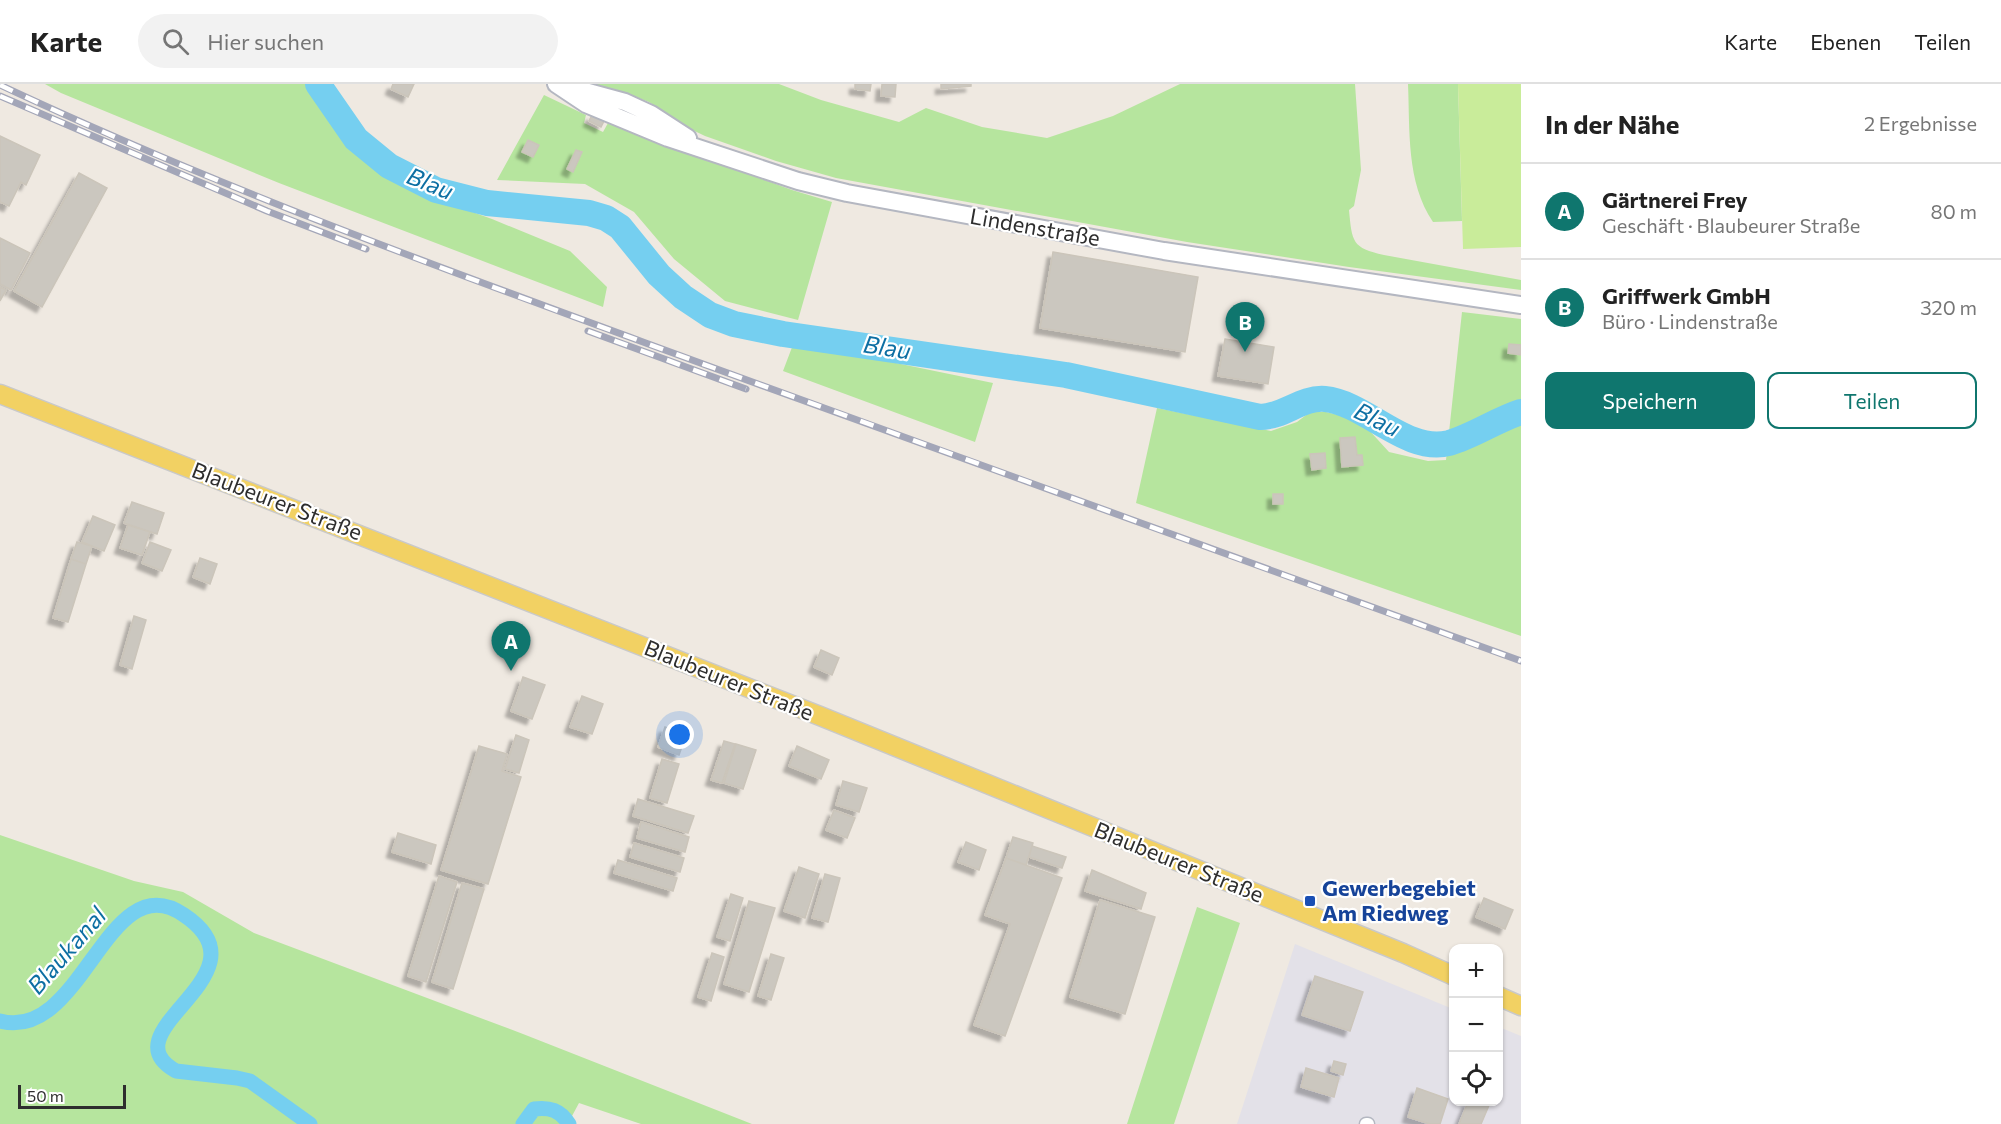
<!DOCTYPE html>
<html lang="de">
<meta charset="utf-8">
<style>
body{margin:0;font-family:Commissioner,sans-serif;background:#f2f2f2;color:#222}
.controls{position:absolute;right:18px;bottom:18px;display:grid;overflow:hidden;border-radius:12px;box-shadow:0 2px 4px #0004}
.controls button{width:54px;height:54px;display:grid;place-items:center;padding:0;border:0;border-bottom:2px solid #e0e0e0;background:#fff;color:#222;font:30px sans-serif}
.scale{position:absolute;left:18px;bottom:15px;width:108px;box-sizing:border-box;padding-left:6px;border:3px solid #2e2e2e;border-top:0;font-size:16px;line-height:21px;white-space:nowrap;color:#2e2e2e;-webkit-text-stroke:4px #fff;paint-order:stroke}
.you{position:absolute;left:680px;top:651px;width:21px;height:21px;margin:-15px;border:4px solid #fff;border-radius:50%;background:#1a73e8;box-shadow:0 0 0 9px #1a73e833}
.badge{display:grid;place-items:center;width:39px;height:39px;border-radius:50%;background:#0f766e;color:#fff;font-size:20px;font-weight:700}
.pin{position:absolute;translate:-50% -50px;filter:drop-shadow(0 2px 3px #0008)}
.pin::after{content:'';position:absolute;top:32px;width:21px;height:18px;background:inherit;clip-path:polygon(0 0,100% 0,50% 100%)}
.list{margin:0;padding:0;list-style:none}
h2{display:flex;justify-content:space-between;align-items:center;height:78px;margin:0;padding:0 24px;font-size:26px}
h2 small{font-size:20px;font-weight:400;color:#767676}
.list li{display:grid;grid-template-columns:39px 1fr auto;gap:18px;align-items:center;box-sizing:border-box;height:96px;padding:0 24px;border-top:2px solid #e0e0e0}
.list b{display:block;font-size:22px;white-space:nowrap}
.list p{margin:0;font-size:20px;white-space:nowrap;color:#767676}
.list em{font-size:20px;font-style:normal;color:#767676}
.actions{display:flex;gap:12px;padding:18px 24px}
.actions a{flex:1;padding:14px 0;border:2px solid #0f766e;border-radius:12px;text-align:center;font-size:21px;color:#0f766e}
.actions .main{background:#0f766e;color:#fff}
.icon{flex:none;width:33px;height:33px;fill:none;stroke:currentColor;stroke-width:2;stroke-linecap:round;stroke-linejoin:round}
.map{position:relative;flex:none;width:1521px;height:1040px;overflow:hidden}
header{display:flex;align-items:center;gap:36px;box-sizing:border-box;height:84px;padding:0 30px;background:#fff;border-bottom:2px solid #e0e0e0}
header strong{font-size:28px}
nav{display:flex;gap:33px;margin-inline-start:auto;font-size:21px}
.search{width:420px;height:54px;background:#f2f2f2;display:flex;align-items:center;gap:15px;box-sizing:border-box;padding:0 21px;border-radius:33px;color:#767676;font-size:22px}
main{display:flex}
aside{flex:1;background:#fff}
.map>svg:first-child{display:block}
.industrial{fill:#e3e1e8}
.green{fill:#b6e59e}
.pitch{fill:#c9ec9a}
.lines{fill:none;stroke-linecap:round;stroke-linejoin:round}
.canal{stroke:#75cff0;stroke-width:15}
.river{stroke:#75cff0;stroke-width:26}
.building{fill:#cbc7bf;stroke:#cbc5ba;stroke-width:1.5;filter:url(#shadow)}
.street-casing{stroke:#b4b7c1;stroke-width:15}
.secondary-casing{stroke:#b4b7c1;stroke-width:20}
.primary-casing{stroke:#c9c9c9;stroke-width:21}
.street{stroke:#fff;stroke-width:12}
.secondary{stroke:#fff;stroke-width:16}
.primary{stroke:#f2d163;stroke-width:18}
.rail-casing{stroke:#a3a6b8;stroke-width:7}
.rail{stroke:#fff;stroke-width:4.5;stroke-dasharray:14;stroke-linecap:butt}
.transit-dot{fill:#1a4fb4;stroke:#fff;stroke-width:2}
.labels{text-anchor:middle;stroke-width:4.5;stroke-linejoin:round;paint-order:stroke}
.street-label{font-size:22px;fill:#2e2e2e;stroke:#fff}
.transit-label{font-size:22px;font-weight:bold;fill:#164399;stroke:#fff;text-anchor:start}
.water-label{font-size:24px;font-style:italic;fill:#0d6fa3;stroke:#fff}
</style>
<header>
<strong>Karte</strong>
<div class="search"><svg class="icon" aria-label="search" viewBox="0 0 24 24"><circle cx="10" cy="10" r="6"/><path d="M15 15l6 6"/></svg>Hier suchen</div>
<nav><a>Karte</a><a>Ebenen</a><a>Teilen</a></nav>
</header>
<main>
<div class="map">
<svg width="1521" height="1040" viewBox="0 0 1521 1040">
<defs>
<filter id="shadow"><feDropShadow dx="-5.5" dy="5.5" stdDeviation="1.5" flood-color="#0004"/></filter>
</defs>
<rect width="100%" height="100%" fill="#efe9e1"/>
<path class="industrial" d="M1295,860L1453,925L1454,1018H1498L1499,943L1521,952V1040H1237Z"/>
<path class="green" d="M45,0H310L343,54L383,89L433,114L492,135L570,167L607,203L603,223L279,99L61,9Z
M589,0H779L821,16L899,38L926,24L982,43L1047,54L1113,32L1180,0H1355L1361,86L1354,122L1349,126C1352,158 1352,164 1384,171L1521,196V206L1349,183L1187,158L836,94L776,77L705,52L680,40L649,18L631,11Z
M1408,0H1458L1462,137L1433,138C1406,98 1410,46 1408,0Z
M544,11L586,31L584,39L603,48L608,39L792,106L832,118L798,236L725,217L674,175L634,128L585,100L497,96Z
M1462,228L1521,235V552L1136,419L1157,324L1271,347L1297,338L1310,328H1326L1351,334L1368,345L1389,368L1428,377L1446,376Z
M794,258L993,299L975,358L783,287Z
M0,751L134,797L183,808L254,849L523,950L752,1040H641L579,1019L572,1032L576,1040H0Z
M1197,823L1240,839L1174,1040H1127Z"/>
<path class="pitch" d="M1458,0H1521V163L1463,165Z"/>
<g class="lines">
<path class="canal" d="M0,937C83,959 107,778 184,831C274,891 104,946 176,987L237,994L250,997L310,1040
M523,1040L534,1025C550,1023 560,1026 569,1040"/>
<path class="river" d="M318,0L356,55L389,82L436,106L487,119L589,129L606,134L620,143L659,191L683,213L710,231L734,240L783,250L1066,291L1260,333C1284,333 1301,313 1325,315C1366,319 1406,370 1449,359C1474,352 1496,336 1521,328"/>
</g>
<path class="building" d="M393,0H414L408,13L391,5Z
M855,0H871L870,7L855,5Z
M882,0H896L895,13L881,12Z
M941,0H971V2L941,5Z
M592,31L604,37L601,43L589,37Z
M0,52L40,71L26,101L21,98L9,122L0,118Z
M528,56L539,61L533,73L522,68Z
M576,66L582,68L573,88L567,85Z
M79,89L107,104L42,223L14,207Z
M0,154L30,169L11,206L0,200Z
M1053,168L1198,193L1185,268L1040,244Z
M0,203L6,206L0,217Z
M1225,255L1274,263L1268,300L1218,292Z
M1509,260L1521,261V271L1508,269Z
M1355,353L1357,371H1362L1363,381L1342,383L1340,354Z
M1325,369L1326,384L1312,386L1310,370Z
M1273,410H1283V420H1273Z
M132,418L164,429L157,450L124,439Z
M93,432L115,441L104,467L82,458Z
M128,441L150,448L142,471L120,464Z
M77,458L92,462L86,480L71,475Z
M150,458L171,466L162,487L142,479Z
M200,474L217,480L210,500L193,493Z
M71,475L86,480L68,538L53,534Z
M134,532L146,536L132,585L120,581Z
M821,566L839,574L832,591L814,583Z
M523,593L545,601L532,635L511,627Z
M582,612L603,620L592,650L570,643Z
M665,643L686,651L679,671L658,663Z
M516,651L529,656L519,689L505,685Z
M724,657L735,660L722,699L711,696Z
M736,660L756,666L743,705L724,699Z
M479,662L507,670L502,687L521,693L488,800L441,786Z
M797,662L829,676L821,695L789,682Z
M662,675L679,680L667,719L650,714Z
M843,697L867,704L859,728L836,721Z
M638,715L694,732L688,749L633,732Z
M834,726L855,734L847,754L826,746Z
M641,738L689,753L685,768L637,754Z
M398,749L436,761L431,780L392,768Z
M1013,753L1033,759L1026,781L1006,774Z
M966,758L986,766L979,786L958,778Z
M634,759L684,774L680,788L630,773Z
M1032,762L1066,773L1062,784L1029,773Z
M1006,774L1062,794L1005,952L974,941L1010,840L985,831Z
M618,776L677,794L673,807L614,789Z
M799,783L819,790L805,834L784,827Z
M1092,786L1146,809L1141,825L1085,807Z
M825,790L840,794L828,838L812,834Z
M439,792L457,798L426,898L408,892Z
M462,799L484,805L453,905L432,898Z
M731,810L743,814L730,857L717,853Z
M1484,814L1513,826L1505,845L1476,833Z
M1100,816L1155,833L1125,930L1070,913Z
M749,817L775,824L749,908L724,900Z
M712,869L724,873L711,917L698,913Z
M771,870L784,874L771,916L758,912Z
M1315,892L1363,908L1350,947L1302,931Z
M1334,977L1346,980L1343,991L1331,987Z
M1306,984L1339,994L1334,1013L1301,1003Z
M1417,1004L1448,1015L1440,1040H1430L1408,1033Z
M1468,1018L1490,1019L1481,1040H1459Z"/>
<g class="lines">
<g class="street-casing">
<path id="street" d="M1366,1040H1368"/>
</g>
<g class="secondary-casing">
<path id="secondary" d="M556,0L586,20L668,54L798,97L847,109L1164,167L1521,221
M570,3L625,18L651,30L688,54"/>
</g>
<g class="primary-casing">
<path id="primary" d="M0,310L820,632L1403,869L1454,892
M1498,912L1521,922"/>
</g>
<use href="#street" class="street"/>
<use href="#secondary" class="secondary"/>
<use href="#primary" class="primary"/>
<g class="rail-casing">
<path id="rail" d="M0,1C232,110 474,196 714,284C983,381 1252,480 1521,577
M0,12L267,127L366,165
M588,247L746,305"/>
</g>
<use href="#rail" class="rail"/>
</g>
<rect class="transit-dot" x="1304" y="811" width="12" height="12" rx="3"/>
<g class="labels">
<g class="street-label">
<text transform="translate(1035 143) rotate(10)" y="8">Lindenstraße</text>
<text transform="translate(277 417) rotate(21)" y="8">Blaubeurer Straße</text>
<text transform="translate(729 596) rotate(22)" y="8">Blaubeurer Straße</text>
<text transform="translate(1179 778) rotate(22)" y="8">Blaubeurer Straße</text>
</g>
<g class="transit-label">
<text x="1322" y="812">Gewerbegebiet<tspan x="1322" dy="25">Am Riedweg</tspan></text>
</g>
<g class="water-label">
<text transform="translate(430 100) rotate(22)" y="8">Blau</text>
<text transform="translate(887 264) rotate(9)" y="8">Blau</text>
<text transform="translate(1377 336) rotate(26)" y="8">Blau</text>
<text transform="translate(67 867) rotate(-49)" y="8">Blaukanal</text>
</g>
</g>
</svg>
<div class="controls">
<button>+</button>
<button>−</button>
<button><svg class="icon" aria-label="locate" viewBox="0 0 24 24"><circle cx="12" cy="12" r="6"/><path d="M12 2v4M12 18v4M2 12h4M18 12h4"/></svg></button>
</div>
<div class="scale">50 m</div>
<div class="you"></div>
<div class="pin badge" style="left:511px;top:587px">A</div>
<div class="pin badge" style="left:1245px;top:268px">B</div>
</div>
<aside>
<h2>In der Nähe<small>2 Ergebnisse</small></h2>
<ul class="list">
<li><span class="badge">A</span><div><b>Gärtnerei Frey</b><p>Geschäft · Blaubeurer Straße</p></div><em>80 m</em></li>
<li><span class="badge">B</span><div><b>Griffwerk GmbH</b><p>Büro · Lindenstraße</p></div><em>320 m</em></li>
</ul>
<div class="actions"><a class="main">Speichern</a><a>Teilen</a></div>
</aside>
</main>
